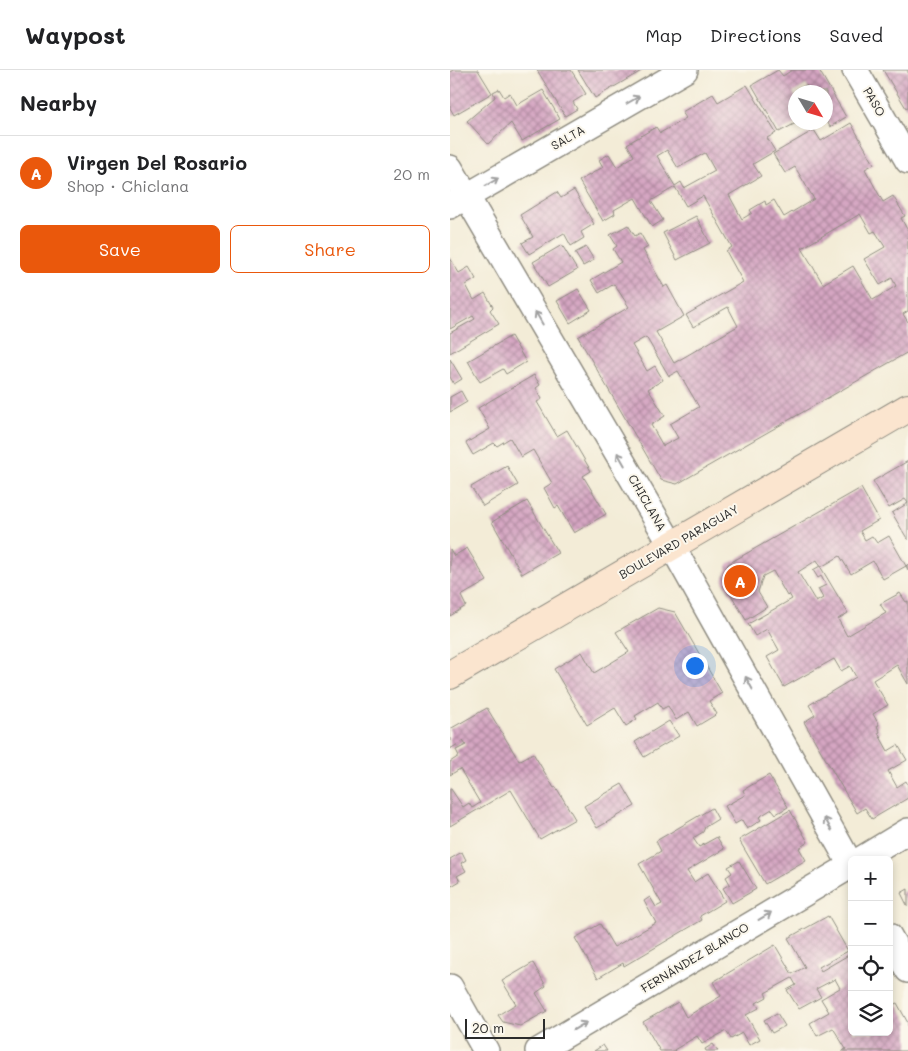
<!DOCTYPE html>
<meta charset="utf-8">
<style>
body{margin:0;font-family:Mali,sans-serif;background:#f2f2f2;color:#202124}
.controls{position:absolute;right:15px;bottom:15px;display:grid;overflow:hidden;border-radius:8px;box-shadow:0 2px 8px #0003}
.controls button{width:45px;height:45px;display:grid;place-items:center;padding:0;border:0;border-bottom:1px solid #e0e0e0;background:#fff;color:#202124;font:25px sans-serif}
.compass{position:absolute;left:338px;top:15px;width:45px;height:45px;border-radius:50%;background:#fff;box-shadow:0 2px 8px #0003;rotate:128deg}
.scale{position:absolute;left:15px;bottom:12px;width:80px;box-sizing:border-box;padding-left:5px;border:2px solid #2b2b2b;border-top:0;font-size:14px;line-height:18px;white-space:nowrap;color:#2b2b2b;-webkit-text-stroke:4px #fbf7ec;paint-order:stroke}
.you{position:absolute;left:244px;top:595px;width:18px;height:18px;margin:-12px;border:4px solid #fff;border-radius:50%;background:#1a73e8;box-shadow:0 0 0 8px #1a73e833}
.badge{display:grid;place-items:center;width:32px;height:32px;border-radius:50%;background:#ea580c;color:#fff;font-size:16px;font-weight:700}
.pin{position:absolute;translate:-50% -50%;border:2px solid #fff;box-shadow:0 1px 5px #0006}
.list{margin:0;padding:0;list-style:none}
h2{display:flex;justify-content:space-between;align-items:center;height:65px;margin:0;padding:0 20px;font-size:21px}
h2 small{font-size:16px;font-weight:400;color:#757577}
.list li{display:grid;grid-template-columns:32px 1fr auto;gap:15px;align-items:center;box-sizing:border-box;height:75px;padding:0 20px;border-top:1px solid #e0e0e0}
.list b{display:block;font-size:19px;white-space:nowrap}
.list p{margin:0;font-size:16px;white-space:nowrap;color:#757577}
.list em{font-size:16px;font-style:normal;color:#757577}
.actions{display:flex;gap:10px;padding:15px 20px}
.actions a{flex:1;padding:11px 0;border:1px solid #ea580c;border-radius:8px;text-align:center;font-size:18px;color:#ea580c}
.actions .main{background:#ea580c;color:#fff}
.icon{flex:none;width:28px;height:28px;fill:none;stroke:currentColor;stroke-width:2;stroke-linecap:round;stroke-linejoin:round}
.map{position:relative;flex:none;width:458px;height:981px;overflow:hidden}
header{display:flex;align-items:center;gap:30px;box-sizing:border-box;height:70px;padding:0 25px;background:#fff;border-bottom:1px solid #e0e0e0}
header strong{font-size:24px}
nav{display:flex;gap:28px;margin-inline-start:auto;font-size:18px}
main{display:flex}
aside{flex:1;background:#fff}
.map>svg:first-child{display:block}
.building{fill:url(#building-cross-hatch);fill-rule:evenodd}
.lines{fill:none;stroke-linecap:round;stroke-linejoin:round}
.street-casing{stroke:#8f8c81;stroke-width:28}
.secondary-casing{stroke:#8f8c81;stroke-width:30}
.street{stroke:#fff;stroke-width:25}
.secondary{stroke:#fbe5cf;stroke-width:28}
.oneway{stroke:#a0a0a0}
.labels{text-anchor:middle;stroke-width:4;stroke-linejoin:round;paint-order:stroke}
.street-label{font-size:12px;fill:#2b2b2b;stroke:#fbf7ec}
</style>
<header>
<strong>Waypost</strong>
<nav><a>Map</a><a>Directions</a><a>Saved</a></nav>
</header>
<main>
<aside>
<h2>Nearby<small></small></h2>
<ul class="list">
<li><span class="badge">A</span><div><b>Virgen Del Rosario</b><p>Shop · Chiclana</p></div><em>20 m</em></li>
</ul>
<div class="actions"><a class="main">Save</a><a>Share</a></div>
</aside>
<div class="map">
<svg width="458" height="981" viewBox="0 0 458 981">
<defs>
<pattern id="building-cross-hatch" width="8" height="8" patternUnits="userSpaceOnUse" patternTransform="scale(1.25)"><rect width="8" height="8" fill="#d5a6c2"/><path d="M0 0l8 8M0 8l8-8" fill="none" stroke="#ad879e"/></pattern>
</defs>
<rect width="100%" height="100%" fill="#fbf7ec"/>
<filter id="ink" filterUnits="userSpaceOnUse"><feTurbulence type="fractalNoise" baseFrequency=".02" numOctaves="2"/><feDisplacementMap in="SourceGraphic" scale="10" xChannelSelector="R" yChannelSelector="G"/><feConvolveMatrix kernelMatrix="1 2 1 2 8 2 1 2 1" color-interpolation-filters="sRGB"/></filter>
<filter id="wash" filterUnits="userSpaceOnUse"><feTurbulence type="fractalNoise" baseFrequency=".0096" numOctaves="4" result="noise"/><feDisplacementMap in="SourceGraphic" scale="20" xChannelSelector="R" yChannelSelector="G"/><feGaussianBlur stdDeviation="1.12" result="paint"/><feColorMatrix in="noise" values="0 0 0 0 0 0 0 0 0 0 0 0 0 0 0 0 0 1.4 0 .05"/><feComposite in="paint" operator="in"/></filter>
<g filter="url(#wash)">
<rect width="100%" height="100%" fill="#f3ecd7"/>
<g id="blocks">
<path class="building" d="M3,0H28L42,23L4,45L0,38V2Z
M87,0H121L136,24L123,32L127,39L115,46Z
M128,0H193L145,28Z
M328,0L333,6L342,0H369L396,47L380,57L376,49V22H361L356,15L343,23L346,28V53L329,62L302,15Z
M433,0H458V37L456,38Z
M297,15L326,63L317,68L325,81L303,94L311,106L279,125L292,149L302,143L300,140L315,131L316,135L324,130L334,147L364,129L345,97L335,103L323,84L364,60L371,71L401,53L424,94L415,99L433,132L443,126L455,146L451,148L458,161V241L453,244L458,252V282L227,414L211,410L128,267L179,237L164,214L149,223L141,210L171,192L163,179L167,176L160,165L178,155L185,166L190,163L198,177L193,180L214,217L217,215L234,246L206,262L224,293L288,256L278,237L243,257L236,245L293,212L276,181L282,177L253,126L236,136L225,117L201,131L213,150L202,157L185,128L164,140L165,144L153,151L129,111L153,97L149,90L159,84L167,97L184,86L177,74L206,57L210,63L236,48L232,42L263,24L268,32ZM217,80L228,98L255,83L265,101L234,118L231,112L225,116L207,86ZM410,144L421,163L425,161L435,177L414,189L430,215L442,208L446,216L423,230L403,196L373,214L352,178ZM196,267L219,306L228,301L249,337L220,354L228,368L213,376L201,355L215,346L198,319L213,310L205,296L197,301L182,275Z
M49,19L54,27L60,23L67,35L93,20L110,49L72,71L61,53L38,74L17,51L45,27L43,22Z
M124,120L144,154L131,162L134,168L121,176L114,163L79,184L72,173L83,167L70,145L107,122L111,128Z
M246,146L260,173L227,190L213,163Z
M112,175L127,200L98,217L83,192Z
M136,177L144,190L133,196L125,183Z
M0,188L9,203L19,197L26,209L16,215L24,230L35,223L43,237L40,240L49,254L0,283V263L25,249L23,246L0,259Z
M128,219L141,240L120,253L107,231Z
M61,266L76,292L56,304L53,299L30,312L18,291Z
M0,289L12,309L4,314L0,307Z
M84,305L90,315L86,318L92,329L87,332L107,366L117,360L141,401L133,406L156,444L124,463L108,436L105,438L94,418L102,413L83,380L71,387L60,368L47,376L44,373L23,385L16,373L40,359L28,338Z
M11,321L17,332L0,342V327Z
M458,391V470L442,443L458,433L455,429L439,438L423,411Z
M57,396L68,415L33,436L21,417Z
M411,418L429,450L410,461L415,470L422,466L427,473L439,466L456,496L458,494V500L456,496L433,509L423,491L401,504L390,486L371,497L367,490L348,502L366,532L373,528L368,519L376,515L371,506L368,508L363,500L370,496L398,543L388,549L397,566L436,543L430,534L450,523L456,532L458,531V614L447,595L423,610L438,635L423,644L429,655L427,656L430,662L428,663L438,681L448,675L457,690L438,701L447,717L456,711L458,715V728L422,749L415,738L407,743L354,652L365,645L359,635L406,607L400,596L391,601L384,589L334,617L317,587L329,580L317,559L305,566L298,554L342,529L339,524L337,526L323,501L313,506L308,522L317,537L296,550L273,511L278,494Z
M77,431L108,483L72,504L42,452Z
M17,478L37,511L11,526L16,536L0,546V479L4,486Z
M208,538L225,542L272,623L259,631L267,644L247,656L239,642L226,650L218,636L212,639L208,632L185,646L187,649L176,656L165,638L137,655L104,599L132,582L144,603L179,582L166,562Z
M37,638L69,691L83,683L104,718L106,717L125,749L90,769L61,720L0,756V719H1L13,737L19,733L22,738L30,733L10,699L0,705V692L9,686L6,680L16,675L13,671L0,679V659Z
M219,651L229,666L194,687L185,672Z
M319,705L338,737L326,744L322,739L309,747L311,750L297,759L292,750L285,754L275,736L295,725L293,720Z
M172,714L185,736L147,758L134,736Z
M262,738L268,749L255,757L253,762L243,768L249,777L267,767L274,779L237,801L244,812L258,803L275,831L250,846L252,850L174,896L173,893L148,908L125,868L150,854L164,877L206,853L194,831L200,827L206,837L212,834L189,794L211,781L206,771Z
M340,740L358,772L349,778L356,790L315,814L289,770Z
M12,782L16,790L11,793L16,801L7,806L10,811L0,817V789Z
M289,791L306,819L282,833L273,818L280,814L276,807L282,803L278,797Z
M458,819V837L451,823Z
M378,846L398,881L369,897L371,901L402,883V962H420L421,964L424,962H439V931L442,935L447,933L458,953V981H392L396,979L383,958L367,966L360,953L379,942L371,929L390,918L385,909L366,919L371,927L349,939L337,920L346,915L342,908L315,923L317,927L306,933L309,938L296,945L310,969L299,975L292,963L281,969L276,961L252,974L247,966L224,980L225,981H210L193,952L228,932L236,947L271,926L263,912L325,875L342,904L355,897L338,868Z
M83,893L96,916L86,923L97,941L70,956L53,952L48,945L66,934L52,911Z
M327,943L335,956L322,963L314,950Z
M263,974L268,981H256L255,979Z
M153,975L157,981H144Z"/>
</g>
</g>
<g filter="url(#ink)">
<use href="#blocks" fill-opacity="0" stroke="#8f8c81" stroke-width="1"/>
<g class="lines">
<g class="street-casing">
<path id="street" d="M405,0L458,91
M0,98L222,476L402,797
M0,136L235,0
M410,790L458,761
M439,866L458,900
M0,917L36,981
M88,981L402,795"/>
</g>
<g class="secondary-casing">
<path id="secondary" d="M0,605L458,338"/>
</g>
<use href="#street" class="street"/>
<use href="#secondary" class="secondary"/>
</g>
<defs><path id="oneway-shaft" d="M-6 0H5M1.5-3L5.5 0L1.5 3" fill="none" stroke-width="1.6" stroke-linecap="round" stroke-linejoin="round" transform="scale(1.25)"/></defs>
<g class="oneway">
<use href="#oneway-shaft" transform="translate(183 30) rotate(-30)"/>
<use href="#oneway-shaft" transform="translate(42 112) rotate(-30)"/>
<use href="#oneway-shaft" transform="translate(89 248) rotate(-120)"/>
<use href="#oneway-shaft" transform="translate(171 389) rotate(-120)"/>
<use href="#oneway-shaft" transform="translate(299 613) rotate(-119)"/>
<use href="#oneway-shaft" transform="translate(378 754) rotate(-119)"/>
<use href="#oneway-shaft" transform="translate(315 846) rotate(-31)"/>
<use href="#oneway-shaft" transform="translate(130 956) rotate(-31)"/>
</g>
</g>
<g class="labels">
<g class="street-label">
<text transform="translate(424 32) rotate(60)" y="4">PASO</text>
<text transform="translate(118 68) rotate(-30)" y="4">SALTA</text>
<text transform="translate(197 433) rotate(60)" y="4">CHICLANA</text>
<text transform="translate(229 472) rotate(-30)" y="4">BOULEVARD PARAGUAY</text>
<text transform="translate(245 888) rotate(-31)" y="4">FERNÁNDEZ BLANCO</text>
</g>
</g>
</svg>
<div class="controls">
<button>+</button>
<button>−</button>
<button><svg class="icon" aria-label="locate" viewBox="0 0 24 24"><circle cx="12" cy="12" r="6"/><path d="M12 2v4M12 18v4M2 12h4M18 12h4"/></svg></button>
<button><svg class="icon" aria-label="layers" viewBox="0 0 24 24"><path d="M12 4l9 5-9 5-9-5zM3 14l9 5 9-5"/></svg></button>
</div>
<svg class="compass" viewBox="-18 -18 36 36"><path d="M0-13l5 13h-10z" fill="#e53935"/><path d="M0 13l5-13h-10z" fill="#757577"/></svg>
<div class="scale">20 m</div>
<div class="you"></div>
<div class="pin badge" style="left:290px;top:511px">A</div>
</div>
</main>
